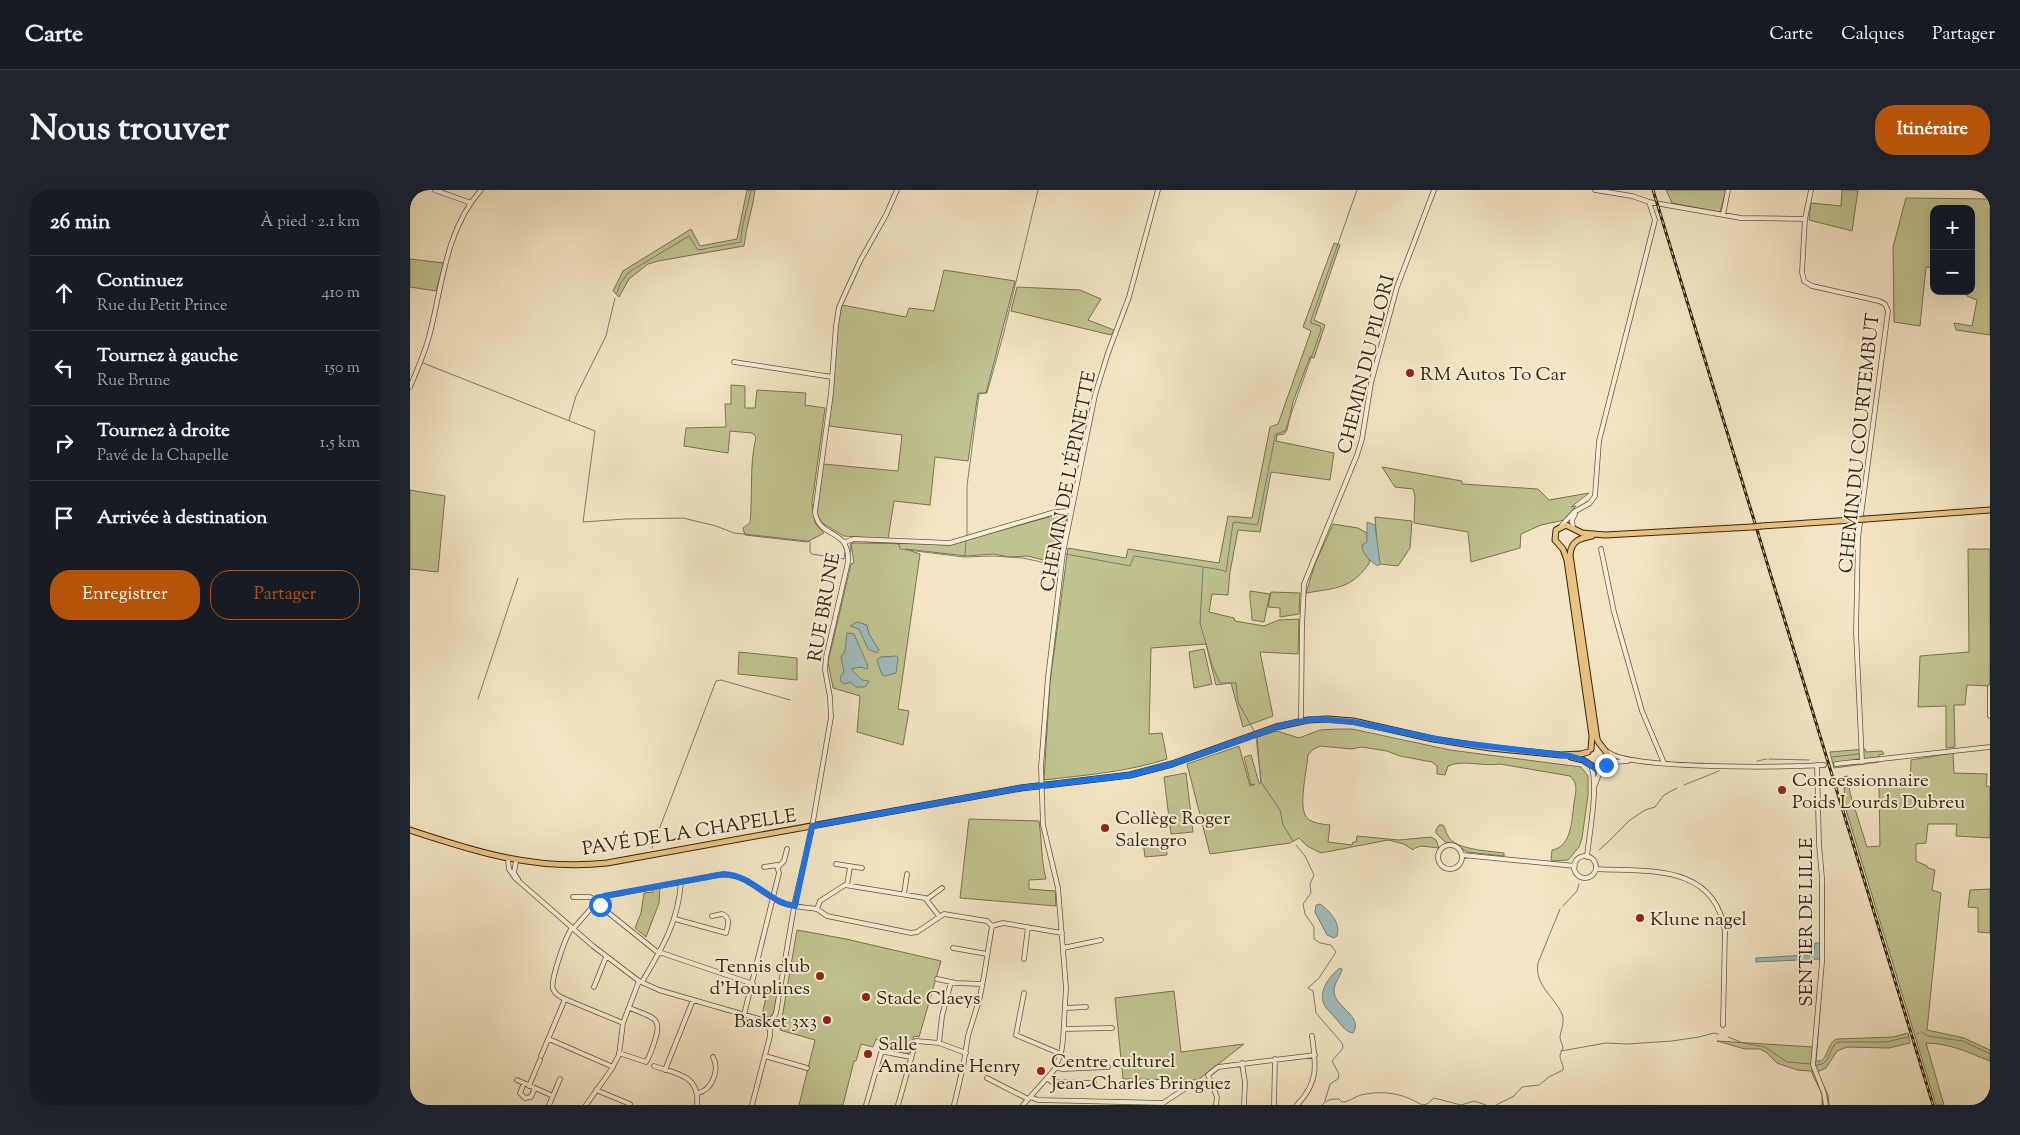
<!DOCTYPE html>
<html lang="fr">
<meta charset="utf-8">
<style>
body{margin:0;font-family:"Sorts Mill Goudy",serif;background:#20242c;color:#f1f3f6}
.controls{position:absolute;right:15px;top:15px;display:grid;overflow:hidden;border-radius:10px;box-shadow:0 5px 20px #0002}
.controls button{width:45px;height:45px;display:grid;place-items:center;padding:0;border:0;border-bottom:1px solid #363941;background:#171b24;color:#f1f3f6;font:25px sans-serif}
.stop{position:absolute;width:15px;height:15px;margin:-11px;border:4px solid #1a73e8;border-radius:50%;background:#fff}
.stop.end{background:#1a73e8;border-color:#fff;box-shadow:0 1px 5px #0008}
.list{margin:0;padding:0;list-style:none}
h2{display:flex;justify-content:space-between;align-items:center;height:65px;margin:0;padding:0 20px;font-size:21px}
h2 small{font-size:16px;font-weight:400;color:#9ea1a6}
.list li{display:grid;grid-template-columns:32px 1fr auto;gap:15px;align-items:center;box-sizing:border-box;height:75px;padding:0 20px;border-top:1px solid #363941}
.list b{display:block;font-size:19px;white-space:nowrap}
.list p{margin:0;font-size:16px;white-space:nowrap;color:#9ea1a6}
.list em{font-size:16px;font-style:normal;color:#9ea1a6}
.actions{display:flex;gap:10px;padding:15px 20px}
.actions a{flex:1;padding:11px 0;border:1px solid #b45309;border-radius:20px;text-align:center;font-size:18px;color:#b45309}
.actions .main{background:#b45309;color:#fff}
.icon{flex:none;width:28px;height:28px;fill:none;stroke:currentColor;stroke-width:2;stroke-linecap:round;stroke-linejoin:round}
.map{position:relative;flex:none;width:1580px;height:915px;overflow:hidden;border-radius:20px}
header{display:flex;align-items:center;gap:30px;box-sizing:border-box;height:70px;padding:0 25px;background:#171b24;border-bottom:1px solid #363941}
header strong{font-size:24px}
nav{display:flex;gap:28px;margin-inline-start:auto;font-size:18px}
.intro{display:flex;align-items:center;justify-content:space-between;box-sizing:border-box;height:120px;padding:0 30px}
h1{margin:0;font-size:35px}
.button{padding:12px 22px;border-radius:20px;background:#b45309;color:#fff;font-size:18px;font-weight:700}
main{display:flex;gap:30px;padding:0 30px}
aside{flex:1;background:#171b24;border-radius:20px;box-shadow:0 5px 20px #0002}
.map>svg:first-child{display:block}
.green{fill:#c0c390;stroke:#7b7350}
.water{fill:#a0bcbe;stroke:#767f78}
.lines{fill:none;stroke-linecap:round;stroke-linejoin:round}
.stream{stroke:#767f78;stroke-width:1}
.minor-casing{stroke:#65543c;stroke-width:5.5}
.major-casing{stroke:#36230f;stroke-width:7}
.minor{stroke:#f7eed8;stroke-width:4}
.major{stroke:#eac282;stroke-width:5}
.rail-casing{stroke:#36230f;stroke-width:3}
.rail{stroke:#f7eed8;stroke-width:1;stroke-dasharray:4;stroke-linecap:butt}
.major-bridge-casing{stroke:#36230f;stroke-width:7;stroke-linecap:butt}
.major-bridge{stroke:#eac282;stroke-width:5}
.route{stroke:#1a73e8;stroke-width:6}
.poi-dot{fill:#8f2418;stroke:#f7eed8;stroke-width:2}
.labels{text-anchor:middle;stroke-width:4;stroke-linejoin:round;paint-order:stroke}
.street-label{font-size:19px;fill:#36230f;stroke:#f7eed8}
.poi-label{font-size:19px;fill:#36230f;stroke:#f7eed8;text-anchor:start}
</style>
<header>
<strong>Carte</strong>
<nav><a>Carte</a><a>Calques</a><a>Partager</a></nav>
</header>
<div class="intro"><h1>Nous trouver</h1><a class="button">Itinéraire</a></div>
<main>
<aside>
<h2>26 min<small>À pied · 2.1 km</small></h2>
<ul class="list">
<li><svg class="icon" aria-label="ahead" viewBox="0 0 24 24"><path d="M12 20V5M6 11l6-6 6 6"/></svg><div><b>Continuez</b><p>Rue du Petit Prince</p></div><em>410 m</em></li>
<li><svg class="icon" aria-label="left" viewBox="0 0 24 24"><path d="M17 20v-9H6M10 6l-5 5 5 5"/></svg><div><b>Tournez à gauche</b><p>Rue Brune</p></div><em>150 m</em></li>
<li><svg class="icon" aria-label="right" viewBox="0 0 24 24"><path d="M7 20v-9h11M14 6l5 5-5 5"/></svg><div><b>Tournez à droite</b><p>Pavé de la Chapelle</p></div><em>1.5 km</em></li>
<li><svg class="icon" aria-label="arrive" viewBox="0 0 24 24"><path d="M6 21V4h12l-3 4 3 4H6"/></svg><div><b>Arrivée à destination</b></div></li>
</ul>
<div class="actions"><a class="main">Enregistrer</a><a>Partager</a></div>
</aside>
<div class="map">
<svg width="1580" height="915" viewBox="0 0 1580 915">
<rect width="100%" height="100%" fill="#f3e5c3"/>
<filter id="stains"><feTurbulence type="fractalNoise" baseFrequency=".004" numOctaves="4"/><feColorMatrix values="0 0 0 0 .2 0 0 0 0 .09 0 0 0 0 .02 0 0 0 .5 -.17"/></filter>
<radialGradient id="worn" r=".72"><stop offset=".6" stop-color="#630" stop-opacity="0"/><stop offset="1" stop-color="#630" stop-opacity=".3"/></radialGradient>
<path class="green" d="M337,0H345C343,19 336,36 334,56L248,71L238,74L219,89L209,107L203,101L213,81L281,39L290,56L327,49Z
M1256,0H1316L1310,22L1262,13Z
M1432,0H1448L1442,41L1399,30L1401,13L1431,16Z
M1496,8L1580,9V145L1546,140L1544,133L1562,136L1567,110L1557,106L1558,101H1561V19H1524V78L1516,77L1510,136L1484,132L1483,57Z
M924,53L930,55L904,130L915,135L904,168L900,167L883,212L877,240L874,244L867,245L866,251L924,263L920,290L861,282L850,342L828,340L820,382L818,405L802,404L799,422L824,428L825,431L854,436L869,430L889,429L888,464L850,462L863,526L833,537L821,493L806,495L796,454L741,458L739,544L752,543L757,569C717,582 676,585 634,590L640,492L658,358L716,368L718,359L809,373L818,326L842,328L860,237L868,234L901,141L893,137Z
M0,69L34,73L26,101L0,97Z
M534,80L605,91L576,203H568L558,271L525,267L520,315L484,311L478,349L434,346L412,333L407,325L413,274L488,281L492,245L419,236L428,129L432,115L496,127L499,118L524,121Z
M607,97L670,100L691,109L678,130L704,140L701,145L601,121Z
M321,195L335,196V218H345L347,200L396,203L395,215L415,218L402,313L405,333L414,343L397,352L335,345L333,338L340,333C343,302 339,278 346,247L342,243L320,241L318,263L274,256L276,238L316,237L315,214H321Z
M972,277L1052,291V294L1128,299L1139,310L1179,303L1161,317L1166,316L1154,330L1131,335L1111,344L1110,358L1061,372L1058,342L1004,333L1005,306L1003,299L985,297Z
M0,300L35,306L28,382L0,379Z
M653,323H658L646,373L617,366L600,367L583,364L557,366L495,359L510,364L488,519L499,521L493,555L447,542L450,506L423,498L418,472L441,374L444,373L441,353L542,354Z
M965,327L1002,331L1000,358L988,376L970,374L968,369Z
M923,334L948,338L957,343L958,367L960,372C942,399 926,398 896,403L905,374Z
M1558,359H1580V496L1557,495L1555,515H1544L1545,557L1536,558V516L1508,517L1510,466L1559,462Z
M840,401L860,404L854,432L842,430C842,420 839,411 840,401Z
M861,402L890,403L889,424L870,427V418L858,417Z
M794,459L802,494L784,498L779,462Z
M329,462L387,468V490L328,484Z
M928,539H942L1040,560L1171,577L1178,586V605L1172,648L1169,657L1158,670L1141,671L1142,660C1162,657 1162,628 1164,613C1165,607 1167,599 1165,593C1164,590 1162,588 1160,586L1090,574C1073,577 1053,569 1038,576L1035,585L1027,584V576L1022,572L990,566L977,561L951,557L942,559L910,556L902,560L898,565C897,579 889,613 895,625C899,633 911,634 920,635L918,652L942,655L943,652H946L947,646L989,650L1021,647L1026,650L1029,658L1011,656L1005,658L1003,660L994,654L978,650L911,663L897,656L889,648L880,653L800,664L777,574L829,556L840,596L845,594L841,595L834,567L841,565L849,593H851L847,547L867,541L889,548L910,540Z
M1455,559L1456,562L1472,561L1474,564L1469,565V572L1424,578L1420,562Z
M1543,563L1544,583L1577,584L1576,596L1580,597V648L1546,646L1547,634H1518L1516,653L1506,654V671L1517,676L1518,678L1525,680L1522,700L1531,703L1517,840L1554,848L1580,860V871C1556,862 1543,854 1516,853L1534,915H1526L1433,610L1435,608L1433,587L1438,586L1440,603L1457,657L1470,656L1469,596L1500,594L1501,570Z
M776,583L783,642L761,644L754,587Z
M559,629L629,631C632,651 631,670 636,689L619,690V699L645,701L646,716L550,708Z
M1029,635H1033C1036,639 1035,642 1038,646C1045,660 1080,661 1094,663V666L1057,662L1045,654L1035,652L1026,643V640Z
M756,649L757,665L735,667L733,652Z
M1410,695H1414C1415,754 1411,812 1406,871H1411C1419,865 1417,855 1426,849L1483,847L1498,843L1500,853L1479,858L1437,857L1427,861L1416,878L1407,882L1418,905L1419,915H1412V904L1401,881L1387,880L1367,873L1356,862L1350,859H1335L1307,851L1403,857L1410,774Z
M250,697L249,713L236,747L225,738L231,723L234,703L243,702V698Z
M1580,699V743L1568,742V718L1558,717L1560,700Z
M387,740L436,749L531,771L509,847L504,846L498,865L480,861L481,855L471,853V851L466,849L463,857L451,854L446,871H444L433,915H389L405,850L370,840Z
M359,795L369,797L364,822L360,828L352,824Z
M764,801L771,862L834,854L788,890L713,889L705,808Z"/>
<path class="water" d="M957,332L965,335L970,374L968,376C960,371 952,364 952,355L957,352Z
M447,432L457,435L459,444L469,460L467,463L458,459L449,439L440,436Z
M437,443L444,444L458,476L457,479L450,477L441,479L452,490L459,491L455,497H446L440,492L435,494L431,492L430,487L434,482L431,467L435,461Z
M487,466L488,469L486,483L475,486L472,485L467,470L470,467Z
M910,714C920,721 931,733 927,746L924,748L917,745L905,722L906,715Z
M1405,753H1410V769L1346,772V768L1399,765L1404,761Z
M930,778L932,779C931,787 924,792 924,801C924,817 954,826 943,843C936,842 932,836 928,831C924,826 918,821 915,816C907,803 919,786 930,778Z"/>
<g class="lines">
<path class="stream" d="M207,103L210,94L219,82L279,46L288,60L331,52C331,34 338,18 341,0
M13,173L185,241L173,332L215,329L273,328L306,336L324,343L398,351L400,352V362L402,364L434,369L435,362
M159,230L166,206L196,146L205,108
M557,346V296L569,204L577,203L594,142L628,0
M440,362H441L440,355L445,351L489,354L490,359L554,367L583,366L613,368L645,375H648L651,363
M656,364L720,376L724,366L812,380L816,382L823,333L826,332L847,335L848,333L865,246L866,244L875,241L911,140L910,136L901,133V130L947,0
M555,367L556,352
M793,378L790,433L802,475L810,493H826L828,512L844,541
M68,509L108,388
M846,547L851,592L870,620L873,635L883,651
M1422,567L1449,564
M1359,569L1399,570
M1347,571L1357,569
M1274,595L1309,581
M886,655L895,666L904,685L900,694L901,703L893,714L895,724L904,737V749L910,753L921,755L926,762L909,788L898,798L903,801L906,823L932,853L933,858L922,871L929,884L928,889L920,894L915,911
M242,658L306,491L311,490L380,510
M1189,660L1197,653L1220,630L1235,620L1245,617L1254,605L1267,598
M1153,716L1167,701L1169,694
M1512,842L1518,846L1553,851L1580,864
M1507,844L1509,843
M1318,847L1333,853L1355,857L1377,872L1401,874
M1151,861L1196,853L1217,854L1262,851L1289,847L1304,843L1308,844
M1405,875C1422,876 1417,859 1428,852H1476L1498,847
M912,915C917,909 922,909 929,909L932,912C939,912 944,907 951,905C973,900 992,903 1012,915L1017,914L1024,908L1051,915L1064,911L1076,915
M1086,915L1104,906L1112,897L1129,895L1139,887L1153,880C1154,875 1150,871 1150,866C1150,863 1152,861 1153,858C1153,855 1150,851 1150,847C1151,839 1155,832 1152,824C1144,806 1124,795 1128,773L1150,719"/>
<g class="minor-casing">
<path id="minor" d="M25,0L61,13
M1185,0L1222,6L1239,12L1331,28L1395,29
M1401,0L1395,29L1392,82L1394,91L1402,96L1469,111L1475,114L1478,121L1448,348L1446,442L1452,572
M1313,25L1318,0
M324,172L422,187
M0,197C7,181 14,164 19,147C32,98 35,40 71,0
M1151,336L1164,322L1180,313L1185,306L1189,251L1245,30L1239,12
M1163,338L1162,330L1165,324
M435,352L444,349L540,353L645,322L661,321
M1191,359L1204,422L1232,521L1254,573
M1580,497V526
M891,531L892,436L894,394L947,265L952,249L961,193L987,97L1024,0
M1198,562C1221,580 1378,577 1414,575
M1426,574L1580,557
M1196,575L1203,572L1218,571
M1407,575L1409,654L1412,688V772L1403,875L1414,903L1416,915
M1185,595L1189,584L1194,577
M1028 667a12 12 0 1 1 24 0a12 12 0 1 1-24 0Z
M1052,665L1165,676
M1164 677a11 11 0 1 1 22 0a11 11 0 1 1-22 0Z
M1177,667C1179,644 1189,596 1181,576
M98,669L99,679L105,688L183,756L229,791L249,800L349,829L356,833
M106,671L104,683L108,689
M426,674L452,678
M368,677L374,671L377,659
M1186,679C1238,682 1304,673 1315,741L1313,835
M437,695L440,677
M494,704L497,684
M163,707H180L186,710
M517,709L532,698
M185,712L246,761L343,794
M407,719L417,726L501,743L507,742L534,724L577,731L582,736L593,733L652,743
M407,719L410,711L435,695L515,708L529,726
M265,729L316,743C318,735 321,727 312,724L302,726
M162,738C156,745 140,791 143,799C145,804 150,807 155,809L213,833
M163,739L191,707L308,685C339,683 347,702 372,713C382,717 395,717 407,719
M543,758L577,764
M653,758L691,750
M614,769L618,737
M575,779L582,736
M527,789L546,793L572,794
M232,792C252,758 268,733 271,692
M184,797L196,767
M614,803L606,845L651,864
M655,818L676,817
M334,825L369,683L367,675L354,677
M356,833L364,827L366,823L385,711L401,643L421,527L420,507L415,480L416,467L438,372C440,337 409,350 405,322L421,203L426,136L429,117L450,71L476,25L487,0
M654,839L702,838
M139,849L203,877
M529,853L532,826L541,792
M209,863L236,872C240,866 242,859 244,853C254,826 242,828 220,818
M131,866L155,809
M355,866L397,878
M832,873L835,893L834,915
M244,876C267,884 290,885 287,915
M646,878L653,879L698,877
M255,880L283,810
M577,888L618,909
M637,888L642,892L684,893
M107,890L143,906
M114,893L110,903L115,908L121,907L125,898
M119,896L130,870
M186,900L220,914
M288,903C302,900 310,880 303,867
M620,907L628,910L753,913L776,898
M139,915L150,889
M176,915L201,880L209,865L213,833L229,791
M342,915L360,846V840L356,833
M456,915L471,863L475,862L501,867
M488,915L506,851L529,853L556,863
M544,915L553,877L558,846L570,807L575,780
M613,915L644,880L651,864L653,850L656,798L648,698L633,635L631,577L638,487L653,363L685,205L698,163L719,107L748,0
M806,915L807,907L798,885L808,877L905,865
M864,915L865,869
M887,915C909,892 906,875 902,846"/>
</g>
<g class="major-casing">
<path id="major" d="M1456,329L1580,320
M1352,336L1442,330
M1181,559L1182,546L1157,370L1153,359L1145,350L1146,340L1156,335L1172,343L1195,345L1342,337
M1161,567L1173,570L1187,579L1195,576L1199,569C1198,560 1190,557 1187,549L1160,365C1161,351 1170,348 1182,346
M0,640C66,662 126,681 197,673L611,598L720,585L762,574L866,537L898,530L918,529L943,531L1023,549L1080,558L1151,565L1171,564L1178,562"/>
</g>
<use href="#minor" class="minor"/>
<use href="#major" class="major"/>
<g class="rail-casing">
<path id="rail" d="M1243,0L1523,915"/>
</g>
<use href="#rail" class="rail"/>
<g class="major-bridge-casing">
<path id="major-bridge" d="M1442,330L1456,329
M1342,337L1352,336"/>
</g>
<use href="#major-bridge" class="major-bridge"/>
</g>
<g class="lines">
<path class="route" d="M190,715L185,712L194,706L314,684C344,686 357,712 385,716L402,636L611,598L720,585L762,574L873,535L905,529L943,532L1036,551L1160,566L1173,570L1186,579L1193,578L1196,575"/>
</g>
<g class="poi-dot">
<circle cx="1000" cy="183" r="5"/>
<circle cx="1372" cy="600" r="5"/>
<circle cx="695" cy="638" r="5"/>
<circle cx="1230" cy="728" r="5"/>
<circle cx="410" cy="786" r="5"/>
<circle cx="456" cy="807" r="5"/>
<circle cx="417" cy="830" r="5"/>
<circle cx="458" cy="864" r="5"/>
<circle cx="631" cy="881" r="5"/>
</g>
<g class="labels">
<g class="street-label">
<text transform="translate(955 174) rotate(-76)" y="7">CHEMIN DU PILORI</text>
<text transform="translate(1448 253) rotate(-84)" y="7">CHEMIN DU COURTEMBUT</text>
<text transform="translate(657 291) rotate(-79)" y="7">CHEMIN DE L'ÉPINETTE</text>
<text transform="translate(413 417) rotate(-80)" y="7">RUE BRUNE</text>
<text transform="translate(279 641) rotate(-9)" y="7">PAVÉ DE LA CHAPELLE</text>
<text transform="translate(1395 732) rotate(-90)" y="7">SENTIER DE LILLE</text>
</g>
<g class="poi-label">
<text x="1010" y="190">RM Autos To Car</text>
<text x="1382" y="596">Concessionnaire<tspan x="1382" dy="22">Poids Lourds Dubreu</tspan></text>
<text x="705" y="634">Collège Roger<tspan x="705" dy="22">Salengro</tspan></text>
<text x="1240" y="735">Klune nagel</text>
<text x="400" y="782" text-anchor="end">Tennis club<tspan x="400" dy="22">d'Houplines</tspan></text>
<text x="466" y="814">Stade Claeys</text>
<text x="407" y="837" text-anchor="end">Basket 3x3</text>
<text x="468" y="860">Salle<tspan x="468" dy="22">Amandine Henry</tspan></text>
<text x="641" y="877">Centre culturel<tspan x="641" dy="22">Jean-Charles Bringuez</tspan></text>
</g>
</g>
<rect width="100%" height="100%" filter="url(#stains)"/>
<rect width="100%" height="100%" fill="url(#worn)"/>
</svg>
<div class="controls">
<button>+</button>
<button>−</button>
</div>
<div class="stop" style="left:190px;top:715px"></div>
<div class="stop end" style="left:1196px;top:575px"></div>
</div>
</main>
